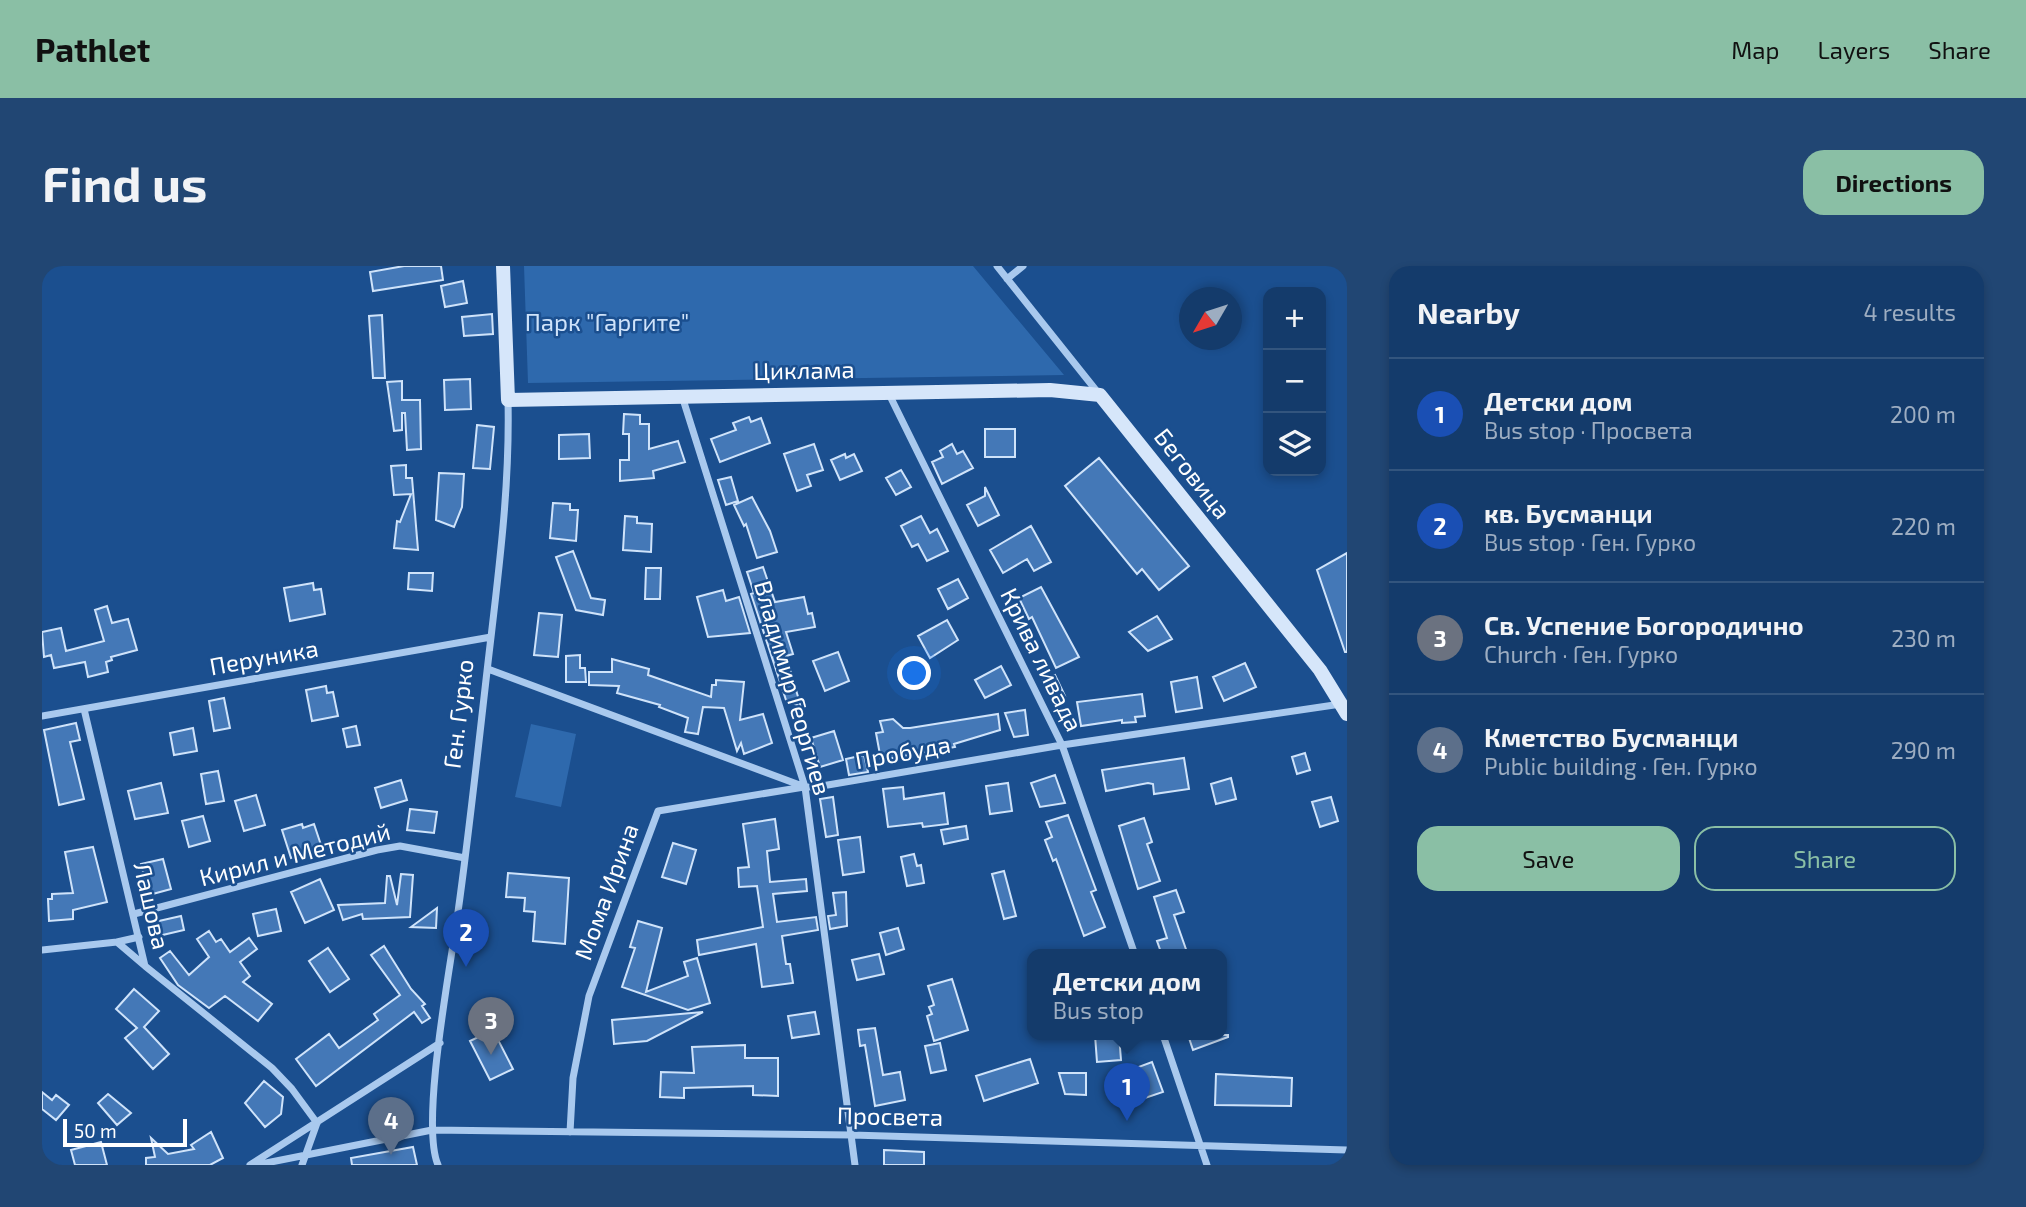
<!DOCTYPE html>
<meta charset="utf-8">
<style>
body{margin:0;font-family:"Exo 2",sans-serif;background:#214673;color:#f1f3f6}
.controls{position:absolute;right:21px;top:21px;display:grid;overflow:hidden;border-radius:14px;box-shadow:0 4px 10px #0003}
.controls button{width:63px;height:63px;display:grid;place-items:center;padding:0;border:0;border-bottom:2px solid #33557e;background:#143b6b;color:#f1f3f6;font:35px sans-serif}
.compass{position:absolute;left:1137px;top:21px;width:63px;height:63px;border-radius:50%;background:#143b6b;box-shadow:0 4px 10px #0003;rotate:231deg}
.scale{position:absolute;left:21px;bottom:18px;width:124px;box-sizing:border-box;padding-left:7px;border:4px solid #fff;border-top:0;font-size:19px;line-height:24px;white-space:nowrap;color:#fff;-webkit-text-stroke:5px #1b4f8f;paint-order:stroke}
.you{position:absolute;left:873px;top:408px;width:24px;height:24px;margin:-18px;border:5px solid #fff;border-radius:50%;background:#1a73e8;box-shadow:0 0 0 10px #1a73e833}
.badge{display:grid;place-items:center;width:46px;height:46px;border-radius:50%;background:#8abfa5;color:#fff;font-size:23px;font-weight:700}
.pin{position:absolute;translate:-50% -58px;filter:drop-shadow(0 2px 4px #0008)}
.pin::after{content:'';position:absolute;top:37px;width:24px;height:21px;background:inherit;clip-path:polygon(0 0,100% 0,50% 100%)}
.popup{position:absolute;left:985px;top:683px;width:200px;height:91px;box-sizing:border-box;display:grid;place-content:center;border-radius:14px;background:#143b6b;filter:drop-shadow(0 2px 5px #0005);font-size:23px;white-space:nowrap;color:#9dadc1}
.popup b{font-size:26px;color:#f1f3f6}
.popup::after{content:'';position:absolute;left:50%;top:100%;margin-left:-14px;border:14px solid transparent;border-top-color:#143b6b}
.list{margin:0;padding:0;list-style:none}
h2{display:flex;justify-content:space-between;align-items:center;height:91px;margin:0;padding:0 28px;font-size:30px}
h2 small{font-size:23px;font-weight:400;color:#9dadc1}
.list li{display:grid;grid-template-columns:46px 1fr auto;gap:21px;align-items:center;box-sizing:border-box;height:112px;padding:0 28px;border-top:2px solid #33557e}
.list b{display:block;font-size:26px;white-space:nowrap}
.list p{margin:0;font-size:23px;white-space:nowrap;color:#9dadc1}
.list em{font-size:23px;font-style:normal;color:#9dadc1}
.actions{display:flex;gap:14px;padding:21px 28px}
.actions a{flex:1;padding:16px 0;border:2px solid #8abfa5;border-radius:21px;text-align:center;font-size:24px;color:#8abfa5}
.actions .main{background:#8abfa5;color:#111}
.icon{flex:none;width:38px;height:38px;fill:none;stroke:currentColor;stroke-width:2;stroke-linecap:round;stroke-linejoin:round}
.map{position:relative;flex:none;width:1305px;height:899px;overflow:hidden;border-radius:21px}
header{display:flex;align-items:center;gap:42px;box-sizing:border-box;height:98px;padding:0 35px;background:#8abfa5;color:#111}
header strong{font-size:33px}
nav{display:flex;gap:38px;margin-inline-start:auto;font-size:24px}
.intro{display:flex;align-items:center;justify-content:space-between;box-sizing:border-box;height:168px;padding:0 42px}
h1{margin:0;font-size:49px}
.button{padding:18px 32px;border-radius:21px;background:#8abfa5;color:#111;font-size:24px;font-weight:700}
main{display:flex;gap:42px;padding:0 42px}
aside{flex:1;background:#143b6b;border-radius:21px;box-shadow:0 4px 10px #0003}
.map>svg:first-child{display:block}
.green{fill:#2e69ad}
.building{fill:#4478b7;stroke:#cfe3fa;stroke-width:2}
.lines{fill:none;stroke-linecap:round;stroke-linejoin:round}
.street{stroke:#a9c9ee;stroke-width:7}
.secondary{stroke:#d6e6fa;stroke-width:14}
.labels{text-anchor:middle;stroke-width:5;stroke-linejoin:round;paint-order:stroke}
.park-label{font-size:24px;fill:#cfe3fa;stroke:#1b4f8f}
.street-label{font-size:24px;fill:#fff;stroke:#1b4f8f}
</style>
<header>
<strong>Pathlet</strong>
<nav><a>Map</a><a>Layers</a><a>Share</a></nav>
</header>
<div class="intro"><h1>Find us</h1><a class="button">Directions</a></div>
<main>
<div class="map">
<svg width="1305" height="899" viewBox="0 0 1305 899">
<rect width="100%" height="100%" fill="#1b4f8f"/>
<path class="green" d="M482,0H931L1022,109L486,117Z
M489,458L534,468L519,541L473,531Z"/>
<path class="building" d="M362,0H399L401,14L331,25L328,6Z
M421,15L425,37L403,41L399,20Z
M450,48L451,68L422,70L420,51Z
M340,49L343,112H331L327,50Z
M428,113L429,143L403,144L402,114Z
M360,115V134H378L379,183L365,184L363,147H360V164L352,165L345,116Z
M582,148L598,149V158H607V183L636,175L643,196L611,205L612,212L578,215V194H587V168H581Z
M707,151L709,156L719,152L728,177L678,196L669,173L694,164L691,157Z
M435,159L452,161L448,203L431,202Z
M943,163H973V191H943Z
M547,168L548,192L517,193V169Z
M772,178L781,204L765,209L769,220L755,225L742,188Z
M910,178L915,188L921,185L931,202L900,218L890,196L901,191L898,185Z
M803,188L804,192L812,188L820,205L798,214L789,194Z
M1057,192L1147,300L1117,324L1100,303L1095,308L1023,220Z
M364,199V212H370L376,284L352,282L355,255L358,256L369,228L352,229L349,200Z
M859,204L869,221L854,229L844,212Z
M397,207L422,208L420,241L412,261L394,254Z
M689,211L696,235L684,239L676,214Z
M943,221L957,249L936,260L925,239L943,230Z
M710,231L728,265L735,286L715,292L704,258L702,260L692,239Z
M511,237L528,238V244H536L534,275L508,272Z
M583,250L595,251V257L610,258L609,286L581,284Z
M879,250L888,267L895,263L906,285L885,295L876,278L870,281L859,260Z
M989,260L1009,296L992,305L985,293L961,307L948,284Z
M531,285L549,332L563,334L561,349L534,344L514,291Z
M1305,287V386H1303L1275,304Z
M721,301L733,336L762,331L766,348L770,347L773,361L744,366L751,388L744,390L759,441L744,434L709,328L712,327L705,306Z
M604,302H619L618,333H603Z
M367,307H391L390,325L366,323Z
M916,313L926,332L906,343L896,323Z
M271,317L272,324L279,323L283,348L248,355L242,322Z
M999,321L1037,391L1014,402L990,351L987,353L977,332Z
M681,324L684,335L697,331L708,367L666,371L655,331Z
M65,340L70,357L86,353L95,384L69,391L70,394L64,396L66,406L46,411L43,396L12,402L9,389L2,391L0,366L19,362L24,385L62,375L53,344Z
M497,347L520,349L516,391L492,389Z
M1115,350L1130,373L1106,385L1087,366Z
M905,354L916,374L888,392L876,370Z
M796,386L807,415L783,425L771,395Z
M538,389V402H543L544,416H524V390Z
M570,393L607,403L606,409L669,431L670,419H674V414L702,416L698,454L721,448L730,477L702,488L699,477L695,485L682,442L661,441L656,468L643,466L646,452L617,441L618,439L575,427L577,420L547,419V406H570Z
M1203,397L1214,421L1182,435L1171,411Z
M959,400L969,419L943,432L933,414Z
M1013,409L1023,430L1011,435L1001,414Z
M1155,411L1160,442L1134,446L1129,416Z
M284,420L285,427L291,426L296,450L270,455L264,424Z
M1100,428L1103,450L1093,451L1094,456L1080,457V454L1039,460L1035,436Z
M182,432L188,462L172,465L167,435Z
M983,444L986,469L972,471L963,447Z
M956,448L958,464L912,478L913,481L839,494L834,467L841,466L838,455L851,453L861,462H868Z
M34,457L38,474L28,476L42,533L17,539L2,464Z
M314,460L318,479L305,481L301,463Z
M151,462L155,485L132,489L128,467Z
M792,465L801,494L778,501L769,472Z
M1263,487L1268,504L1255,508L1250,491Z
M822,489L826,506L807,509L804,493Z
M1142,492L1147,523L1112,528L1111,518L1106,517L1064,525L1060,504Z
M176,505L182,535L164,538L159,508Z
M1013,509L1023,537L998,541L989,517Z
M1189,512L1194,533L1174,538L1169,518Z
M359,514L365,534L339,542L333,522Z
M119,517L126,547L93,553L86,525Z
M966,517L970,545L948,548L944,520Z
M861,521L862,533L902,527L906,558L881,561L880,557L846,561L841,523Z
M214,529L223,559L202,565L193,535Z
M791,531L796,569L784,571L778,533Z
M1289,531L1296,555L1278,561L1270,536Z
M368,543L395,546L392,567L365,564Z
M1026,549L1054,624L1049,626L1063,661L1042,670L1014,593L1011,595L1003,574L1010,571L1004,556Z
M161,550L168,575L147,581L140,555Z
M1102,552L1110,576L1105,578L1118,615L1096,623L1077,560Z
M733,553L737,583L725,585L728,616L764,613L765,625L731,628L735,656L774,651L776,664L740,670L744,698H748L751,717L720,721L714,678L657,689L655,674L721,661L715,620L697,621L696,602L707,601L701,558Z
M260,558L261,562L272,558L280,582L249,592L240,564Z
M924,560L926,573L902,578L899,564Z
M818,571L822,606L801,609L796,574Z
M631,577L654,584L644,618L620,611Z
M51,581L65,636L31,644V653L7,655L6,633H10V628L31,627L23,586Z
M872,588L875,600L879,599L882,617L865,620L859,591Z
M121,593L129,623L107,629L99,598Z
M962,605L974,650L962,653L950,608Z
M466,607L527,612L523,678L491,675L493,646L482,645L483,632L464,631Z
M359,608L371,609L368,651L321,653L320,648L301,654L296,639L343,637L345,610H348L355,639Z
M278,613L292,644L263,657L249,626Z
M1134,624L1142,646L1132,649L1146,689H1120L1115,675L1125,672L1112,631Z
M804,626L805,660L788,663L786,650L794,649L791,627Z
M395,642L394,662L369,661Z
M234,643L239,665L216,670L211,648Z
M139,650L142,664L112,671L108,657Z
M596,655L620,662L604,726L646,710L642,696L655,692L668,737L646,744L580,721L593,682L588,681Z
M856,662L862,683L844,689L838,667Z
M167,665L174,676L179,673L188,686L207,672L215,683L198,696L208,710L201,716L230,738L216,755L183,730L167,742L136,719L118,692L128,685L147,709L167,691L155,673Z
M342,680L369,723L383,738L380,740L388,752L380,757L372,746L274,820L254,793L287,768L297,782L336,754L332,748L358,729L329,689Z
M286,682L307,713L288,726L267,695Z
M837,688L842,708L815,714L810,694Z
M910,713L926,764L892,775L885,750L890,748L887,741L892,739L886,720Z
M92,723L117,745L102,761L127,788L111,803L83,772L95,762L74,743Z
M661,746L605,775L572,778L570,754Z
M773,746L777,768L750,772L746,750Z
M833,762L841,809L858,806L863,834L833,840L823,779L818,780L816,764Z
M451,764L471,803L448,814L428,775Z
M1053,769H1077L1079,794L1055,796Z
M1146,769H1186V771L1151,784Z
M898,777L904,804L889,807L883,780Z
M703,779V792H736V830L711,829V820L642,822V832L618,831L619,806L652,807L650,781Z
M988,793L996,817L942,835L934,810Z
M1110,796L1121,826L1100,833L1095,818L1088,820L1083,806Z
M1017,807H1044V829L1023,828Z
M1174,808L1250,812L1249,840L1173,839Z
M222,815L241,831L239,848L223,861L203,837Z
M0,826L10,834L14,829L27,839L14,854L0,843Z
M66,828L89,847L75,859L56,837Z
M169,866L181,892L168,899H104V892L113,891L109,872L126,888L152,883L149,879Z
M59,876L65,899H33L29,884Z
M371,881L375,899H310L309,892Z
M842,884L882,886V899H842Z"/>
<g class="lines">
<path class="street" d="M955,0L1057,128
M965,13L981,0
M846,126L1020,479L1093,689
M640,130L763,521L813,899
M446,403L763,521H774L1020,479L1299,438
M42,443L103,700L230,802L250,823L275,857
M0,450L449,371
M92,648L335,584L358,580L423,592
M75,676L97,671
M0,684L75,676L102,699
M1121,769L1165,899
M528,866L531,812L547,730L616,545L762,521
M208,899L398,777
M214,899L390,864L810,869L1305,884
M260,899L275,857
M396,899C378,857 409,698 416,646C428,560 437,474 447,388C457,303 468,219 466,134"/>
<path class="secondary" d="M461,0L466,134L1008,124L1058,129L1278,404L1305,448"/>
</g>
<g class="labels">
<g class="park-label">
<text x="565" y="65">Парк "Гаргите"</text>
</g>
<g class="street-label">
<text transform="translate(762 105) rotate(-1)" y="8">Циклама</text>
<text transform="translate(1150 208) rotate(52)" y="8">Беговица</text>
<text transform="translate(222 392) rotate(-10)" y="8">Перуника</text>
<text transform="translate(999 394) rotate(64)" y="8">Крива ливада</text>
<text transform="translate(750 422) rotate(74)" y="8">Владимир Георгиев</text>
<text transform="translate(417 448) rotate(-83)" y="8">Ген. Гурко</text>
<text transform="translate(861 487) rotate(-10)" y="8">Пробуда</text>
<text transform="translate(253 589) rotate(-14)" y="8">Кирил и Методий</text>
<text transform="translate(565 626) rotate(-70)" y="8">Мома Ирина</text>
<text transform="translate(109 640) rotate(77)" y="8">Лашова</text>
<text transform="translate(848 851) rotate(1)" y="8">Просвета</text>
</g>
</g>
</svg>
<div class="controls">
<button>+</button>
<button>−</button>
<button><svg class="icon" aria-label="layers" viewBox="0 0 24 24"><path d="M12 4l9 5-9 5-9-5zM3 14l9 5 9-5"/></svg></button>
</div>
<svg class="compass" viewBox="-18 -18 36 36"><path d="M0-13l5 13h-10z" fill="#e53935"/><path d="M0 13l5-13h-10z" fill="#9dadc1"/></svg>
<div class="scale">50 m</div>
<div class="you"></div>
<div class="pin badge" style="left:1085px;top:855px;background:#1a4fb4">1</div>
<div class="popup"><b>Детски дом</b>Bus stop</div>
<div class="pin badge" style="left:424px;top:701px;background:#1a4fb4">2</div>
<div class="pin badge" style="left:449px;top:789px;background:#6b7280">3</div>
<div class="pin badge" style="left:349px;top:889px;background:#5c6f8a">4</div>
</div>
<aside>
<h2>Nearby<small>4 results</small></h2>
<ul class="list">
<li><span class="badge" style="background:#1a4fb4">1</span><div><b>Детски дом</b><p>Bus stop · Просвета</p></div><em>200 m</em></li>
<li><span class="badge" style="background:#1a4fb4">2</span><div><b>кв. Бусманци</b><p>Bus stop · Ген. Гурко</p></div><em>220 m</em></li>
<li><span class="badge" style="background:#6b7280">3</span><div><b>Св. Успение Богородично</b><p>Church · Ген. Гурко</p></div><em>230 m</em></li>
<li><span class="badge" style="background:#5c6f8a">4</span><div><b>Кметство Бусманци</b><p>Public building · Ген. Гурко</p></div><em>290 m</em></li>
</ul>
<div class="actions"><a class="main">Save</a><a>Share</a></div>
</aside>
</main>
